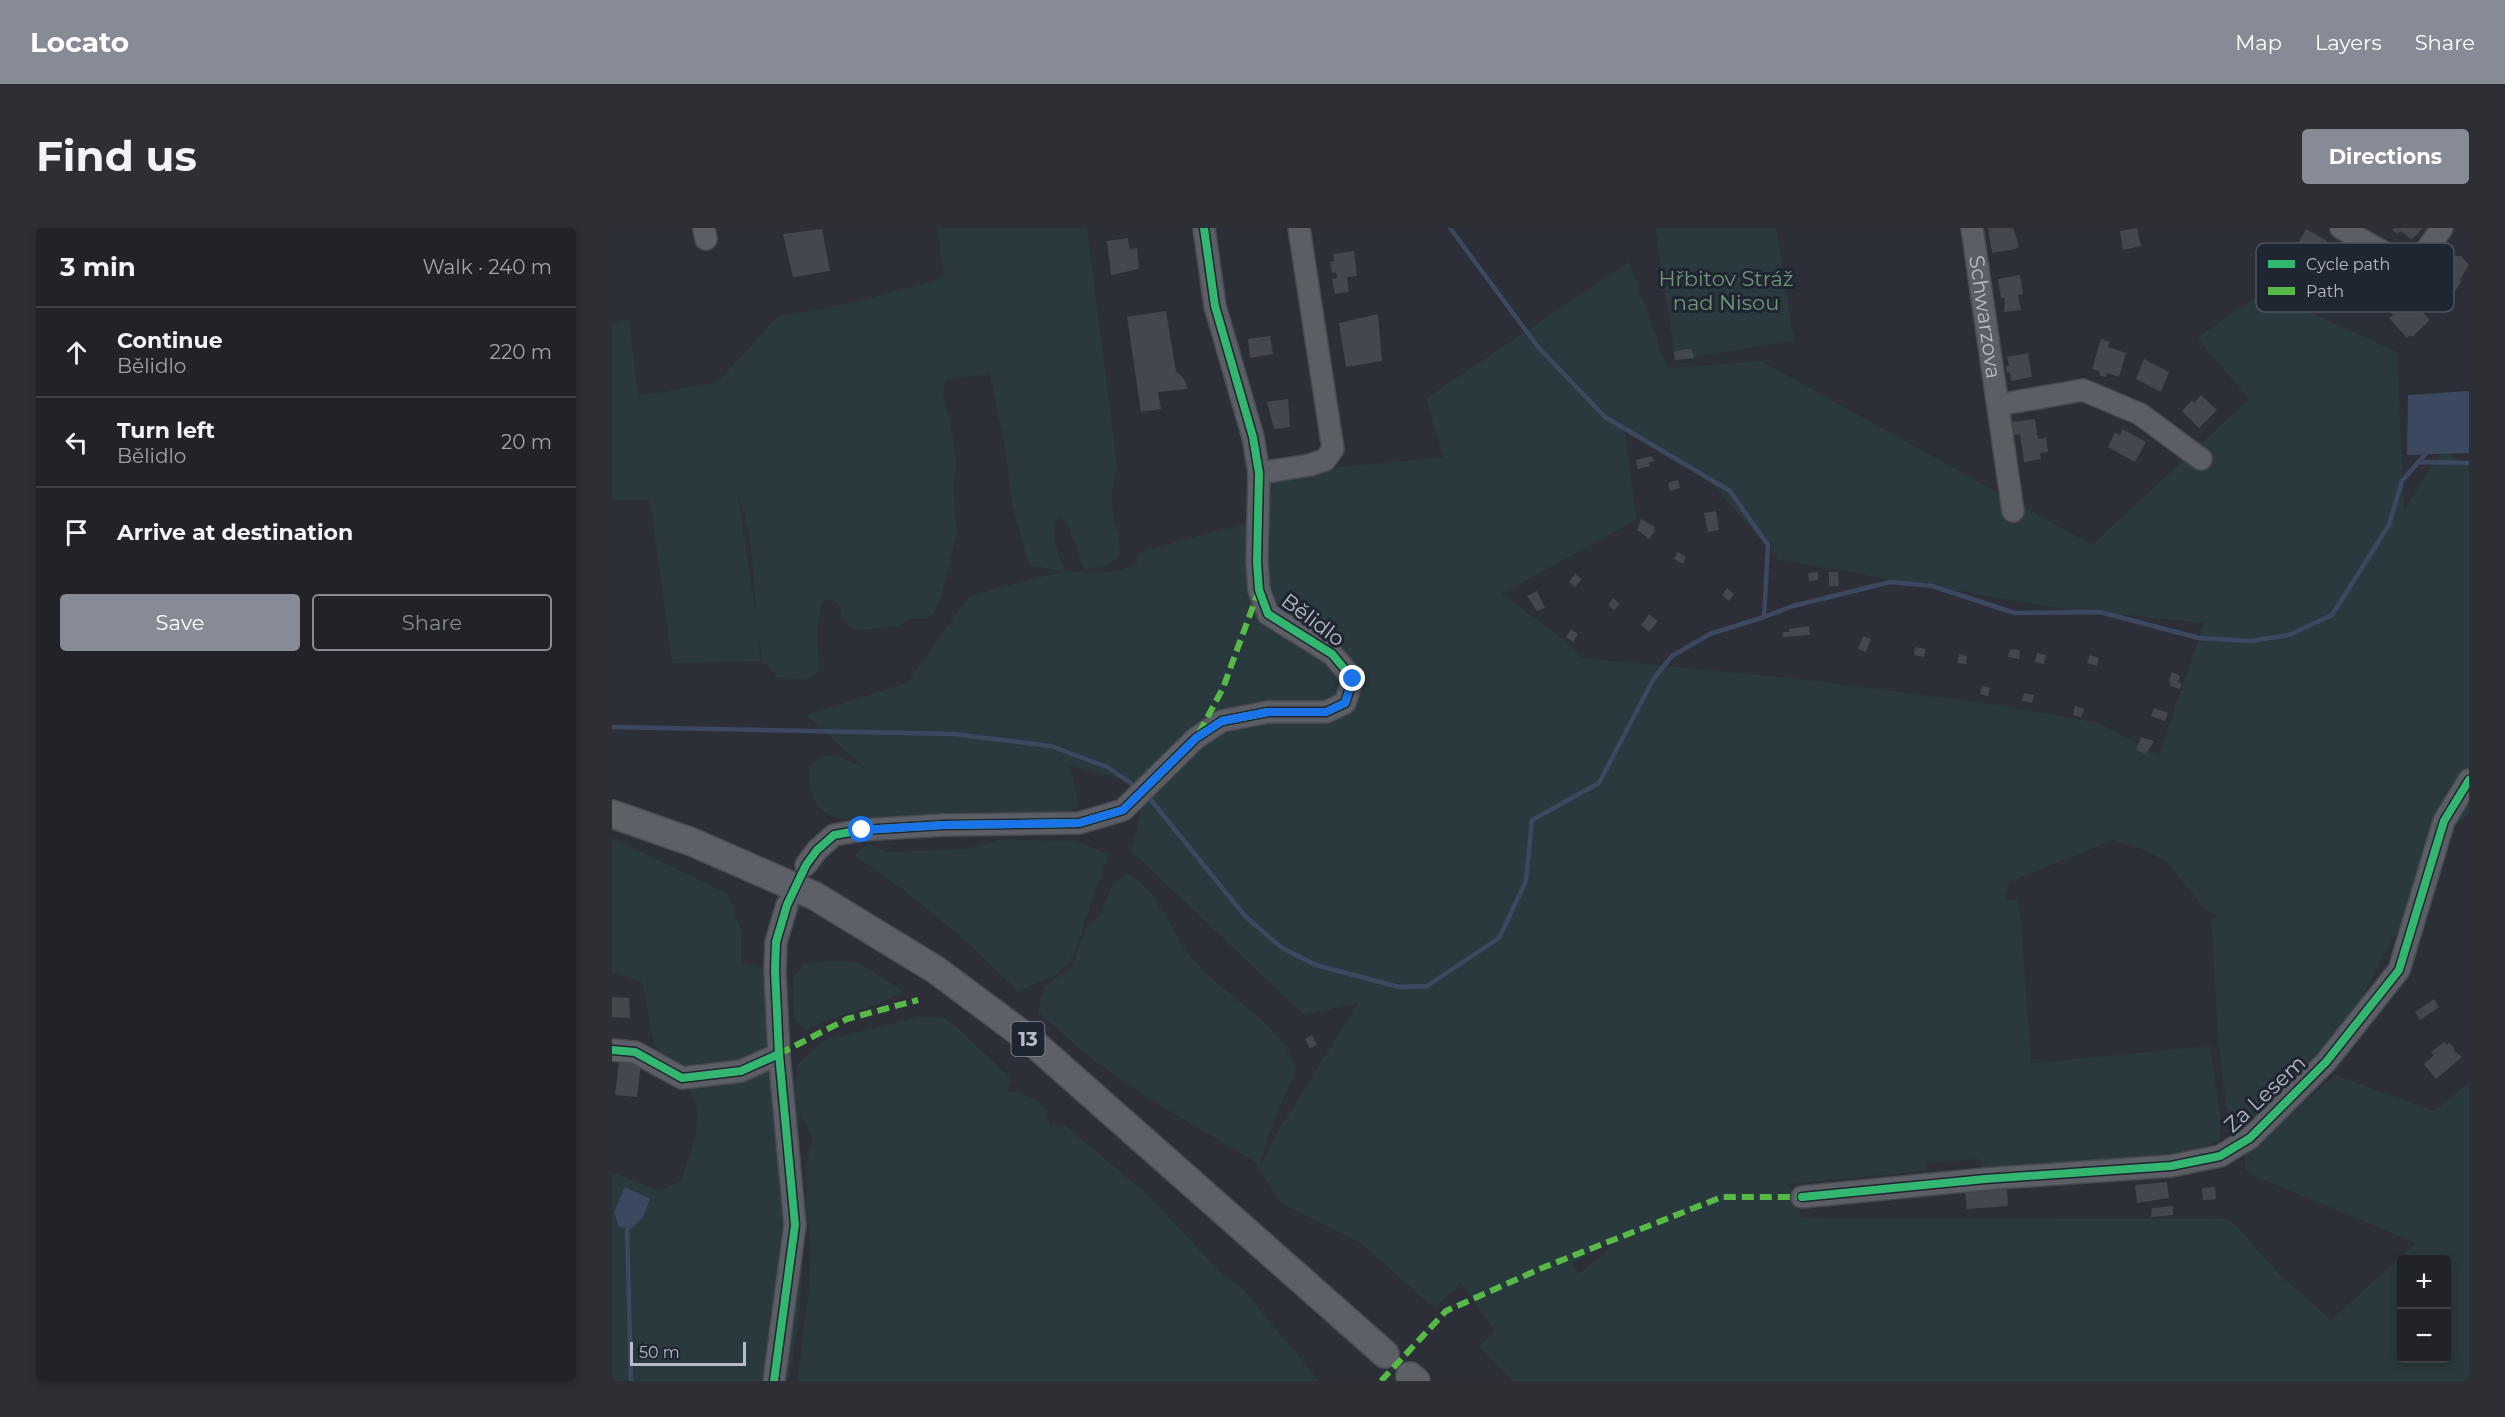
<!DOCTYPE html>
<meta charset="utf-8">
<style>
body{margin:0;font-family:Montserrat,sans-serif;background:#2d2f35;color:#f1f3f6}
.controls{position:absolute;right:18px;bottom:18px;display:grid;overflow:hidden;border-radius:6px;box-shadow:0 3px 9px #0003}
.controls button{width:54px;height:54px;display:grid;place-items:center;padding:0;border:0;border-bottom:2px solid #3e4046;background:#212329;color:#f1f3f6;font:30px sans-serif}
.scale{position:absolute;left:18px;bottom:15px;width:116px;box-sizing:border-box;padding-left:6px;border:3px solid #b6bcc7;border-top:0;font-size:16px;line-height:21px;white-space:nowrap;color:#b6bcc7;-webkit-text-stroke:4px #1f2531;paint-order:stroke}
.stop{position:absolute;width:18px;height:18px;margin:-14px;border:4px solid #1a73e8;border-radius:50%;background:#fff}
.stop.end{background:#1a73e8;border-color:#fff;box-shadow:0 2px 6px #0008}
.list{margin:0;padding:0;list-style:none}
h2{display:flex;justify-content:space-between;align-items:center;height:78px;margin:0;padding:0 24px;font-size:26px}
h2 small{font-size:20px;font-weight:400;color:#a2a4a8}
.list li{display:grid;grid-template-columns:39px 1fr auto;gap:18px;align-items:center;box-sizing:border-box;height:90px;padding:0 24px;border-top:2px solid #3e4046}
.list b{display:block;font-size:22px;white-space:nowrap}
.list p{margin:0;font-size:20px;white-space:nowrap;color:#a2a4a8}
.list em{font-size:20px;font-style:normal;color:#a2a4a8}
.actions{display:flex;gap:12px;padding:18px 24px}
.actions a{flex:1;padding:14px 0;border:2px solid #868b95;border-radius:6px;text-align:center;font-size:21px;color:#868b95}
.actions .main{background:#868b95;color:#fff}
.icon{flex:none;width:33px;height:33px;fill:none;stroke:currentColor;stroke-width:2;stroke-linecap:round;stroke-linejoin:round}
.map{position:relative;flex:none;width:1857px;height:1153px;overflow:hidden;border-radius:6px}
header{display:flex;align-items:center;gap:36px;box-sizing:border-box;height:84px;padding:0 30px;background:#868b95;color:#fff}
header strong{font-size:28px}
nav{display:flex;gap:33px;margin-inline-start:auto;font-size:21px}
.intro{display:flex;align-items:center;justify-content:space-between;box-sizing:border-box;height:144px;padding:0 36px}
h1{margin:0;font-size:42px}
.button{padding:15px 27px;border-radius:6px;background:#868b95;color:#fff;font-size:21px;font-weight:700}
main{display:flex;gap:36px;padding:0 36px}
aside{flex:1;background:#212329;border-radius:6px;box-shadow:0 3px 9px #0003}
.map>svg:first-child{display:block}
.green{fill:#29393d;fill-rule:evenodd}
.water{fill:#3c485f}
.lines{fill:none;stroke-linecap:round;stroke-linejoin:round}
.stream{stroke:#3c485f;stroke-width:4.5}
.building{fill:#44474e}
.minor-casing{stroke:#484a50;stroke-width:24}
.major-casing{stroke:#494c54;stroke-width:30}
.minor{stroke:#5b5e65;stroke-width:21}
.major{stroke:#5d6067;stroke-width:27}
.quiet{stroke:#58b947;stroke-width:6;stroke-dasharray:12 6;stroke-linecap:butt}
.cycleway-casing{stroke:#1f2531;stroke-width:11}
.cycleway{stroke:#33b770;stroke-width:8}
.route{stroke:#1a73e8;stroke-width:8}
.labels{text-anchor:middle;stroke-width:6;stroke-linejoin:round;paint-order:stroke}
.shield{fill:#1f2531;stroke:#898f9a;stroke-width:1.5}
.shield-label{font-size:20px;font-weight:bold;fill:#b6bcc7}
.park-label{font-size:21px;fill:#6f967b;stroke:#1f2531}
.street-label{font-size:21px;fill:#b6bcc7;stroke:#1f2531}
.key{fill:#1f2531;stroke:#4c525e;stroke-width:1.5}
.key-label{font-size:16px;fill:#b6bcc7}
</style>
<header>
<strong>Locato</strong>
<nav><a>Map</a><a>Layers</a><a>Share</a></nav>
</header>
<div class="intro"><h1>Find us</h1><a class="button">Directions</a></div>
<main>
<aside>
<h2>3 min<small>Walk · 240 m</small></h2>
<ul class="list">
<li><svg class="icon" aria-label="ahead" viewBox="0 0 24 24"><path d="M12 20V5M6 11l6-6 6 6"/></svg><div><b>Continue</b><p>Bělidlo</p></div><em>220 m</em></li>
<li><svg class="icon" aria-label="left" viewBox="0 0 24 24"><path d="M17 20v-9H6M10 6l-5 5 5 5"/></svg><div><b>Turn left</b><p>Bělidlo</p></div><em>20 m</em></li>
<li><svg class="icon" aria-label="arrive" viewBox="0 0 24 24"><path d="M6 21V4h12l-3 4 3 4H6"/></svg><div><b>Arrive at destination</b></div></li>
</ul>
<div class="actions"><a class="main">Save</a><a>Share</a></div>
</aside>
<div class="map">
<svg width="1857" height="1153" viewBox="0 0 1857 1153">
<rect width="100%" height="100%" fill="#2c2f37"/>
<path class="green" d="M325,0H475L505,237C503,250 499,263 500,276C503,311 526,338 472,341L456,297L448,288C435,306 446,324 453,343C482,345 495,347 523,337L528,327L527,324L635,295L651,247L831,229L814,170L1017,34L1055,140L1149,133L1480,317L1637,171L1585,110L1652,63L1785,124L1792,282L1829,223L1857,235V586L1840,600L1740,788L1633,902L1622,896L1615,884L1607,823L1599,690L1606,689L1592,680L1554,633L1525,619L1501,612L1397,654L1393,672L1405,671L1409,694L1419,835L1598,818L1608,885V913L1574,924L1371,943L1368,931L1314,936L1315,943L1175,956L1186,967L1189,990L1618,991L1667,1046L1719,1092L1804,1015L1647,950L1633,942V920L1671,884L1679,886L1723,847L1822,883L1857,855V1153H901L867,1119L883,1103L848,1054C842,1066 834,1066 826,1078L817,1076L750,1016L670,976L644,938L645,935L547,877L482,833L426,784L432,759L460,738L475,697L488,688L500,656L516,646C548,665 556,698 577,726C606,766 669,792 684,841L659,901L648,935L650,936L663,908L746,775L692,787L519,623L535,557L455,537L460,545L466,575L459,583L446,586L229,591C200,583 197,566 197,539C216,517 232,532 253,540L194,487L295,455L357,368L452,343L417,337L400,275L393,220L378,146L333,151L331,170L340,202L344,236L341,257L345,303L329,370L321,386L314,391H299L287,398L250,402L237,399L229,388V378L220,372L210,373L205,400L207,443L196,452L165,449L151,433L147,413L148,433L60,435L38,272H0V96L17,91L26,168L106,154L165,89L243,74L322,53L332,48ZM1013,202L1095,250L1167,332L1453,381L1592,395L1547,527L1487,495L1387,477L1188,451L971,430L947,408L890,366L1024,292ZM126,268C137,286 144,357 143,381ZM1009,1007L991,1027L966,1046L961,1037L963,1034ZM1790,1032H1834V1130H1790Z
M1043,0H1164L1182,112L1064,133Z
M0,610L116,666L129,702V735L154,741L158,819L183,855L186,836L212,812L308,789L332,790L346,800L399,851L395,864C415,863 439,876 437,898L451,896L534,965L612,1048L629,1059L707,1153H185L196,1070L199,1021L195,991L194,936L201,912L188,881C183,928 193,976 191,1024C190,1067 185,1111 176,1153H0V944L47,963L69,953C78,924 96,888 76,860C68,848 51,839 46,825C36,802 36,778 30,753L0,745Z
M389,611L463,613L497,626L472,694L467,715L458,733L444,747L406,763L347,707L293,663L243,628L256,615L274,624L355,621Z
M217,733L246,734L292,764L263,777L215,792L195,802L182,791L181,749L192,736Z"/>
<path class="water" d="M1857,163V225L1795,227L1796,167Z
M13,959L38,971L31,989L19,1001L7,999L2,984Z"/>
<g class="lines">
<path class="stream" d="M838,0L926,119L993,189L1118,263L1156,317L1152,389
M1806,234L1857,235
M0,499L342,506L439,518L495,539L526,560
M534,566L633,688L670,720L704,737L787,759L815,758L887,710L914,653L920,592L987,555L1042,450L1060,428L1098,406L1152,389L1181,378L1278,354L1320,358L1403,385L1488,384L1587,410L1639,413L1677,407L1720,387L1777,297L1790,253L1816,223
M15,997L19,1153"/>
</g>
<path class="building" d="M1376,0H1401L1407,18L1404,21L1380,25Z
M1525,0L1529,18L1511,22L1508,3Z
M1782,0H1811L1800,12L1788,3L1786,6L1780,2Z
M210,1L218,43L181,49L171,6Z
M1694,1L1715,13L1702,33L1683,22Z
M516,10L517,21L525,20L527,41L499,47L495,13Z
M742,23L745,48L735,49L737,64L723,66L720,51L725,50L724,44L720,45L718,34L722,33L721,26Z
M1839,25L1844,28H1849L1857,37L1848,52L1850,53L1841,66L1818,50Z
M1408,47L1411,66L1406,67L1409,82L1392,84L1393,70H1389L1386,51Z
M1788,60L1799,72L1804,67L1811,75L1806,79L1818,92L1800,109L1798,107L1795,110L1777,90L1781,87L1771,76Z
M554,83L564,143L572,151L576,161L546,164L549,181L529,184L515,89Z
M766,86L770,133L734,139L727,95Z
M658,108L661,126L638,130L636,111Z
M1489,111L1498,114L1496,119L1514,125L1507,149L1495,145L1494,149L1487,147L1488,143L1480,141Z
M1074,121H1080L1082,130L1063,132L1062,124Z
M1416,125L1420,149L1399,153L1398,144L1395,145L1394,138H1397L1395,129Z
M1532,131L1557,144L1549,164L1524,151Z
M1589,167L1605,182L1587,200L1570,183L1580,172L1582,175Z
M676,171L678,199L662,201L655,174Z
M1423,191L1426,211L1434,210L1436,224L1428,225L1429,231L1412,234L1408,206L1402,207L1400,194Z
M1510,201L1534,214L1523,234L1496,219L1503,204L1508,207Z
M1040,228L1042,233L1037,234L1038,238L1026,241L1024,232Z
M1066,252L1068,260L1058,263L1056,255Z
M1104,283L1107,302L1096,304L1092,285Z
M1029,291L1043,299L1041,301L1043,303L1037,311L1025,302Z
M1066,324L1074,329L1071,336L1062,331Z
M1206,344V352L1197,353L1196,345Z
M1217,344H1226L1227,358H1217Z
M963,346L970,351L963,359L957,354Z
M1115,360L1122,366L1117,373L1110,367Z
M925,363L933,380L925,383L915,368Z
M1001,370L1008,376L1002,382L996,377Z
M1037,386L1046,393L1037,404L1029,397Z
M1197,398L1198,407L1171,409V404H1177V401Z
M959,401L966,406L961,414L954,409Z
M1251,408L1259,411L1254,424L1246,421Z
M1303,419L1314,421L1312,429L1302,427Z
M1398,421L1408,422L1407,431L1396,429Z
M1425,425L1434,427L1432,436L1423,434Z
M1347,426L1355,428L1354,436L1345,435Z
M1478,427L1487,430L1485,438L1475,435Z
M1560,444L1568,448L1566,454L1570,456L1568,461L1558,458L1559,454L1557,453Z
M1370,458L1378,460L1376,468L1368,466Z
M1412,465L1422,467L1420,475L1410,473Z
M1463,478L1472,481L1469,489L1461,487Z
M1542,480L1556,485L1553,493L1539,488Z
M1529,509L1542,513L1534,526L1524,522Z
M0,769L17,770L18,790L0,789Z
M1822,771L1827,779L1808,792L1803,784Z
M700,807L705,817L698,820L693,811Z
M1832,814L1835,817L1837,814L1843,821L1841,822L1850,829L1824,851L1812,836L1822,827L1819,824Z
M7,832L29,835L25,869L3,867Z
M1555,954L1557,970L1525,975L1523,957Z
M1383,958L1384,962H1395L1396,978L1355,981L1353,965L1376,963L1375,959Z
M1603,959L1604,971L1591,972L1590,960Z
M1561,978V987L1539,989L1540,980Z"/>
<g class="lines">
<g class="minor-casing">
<g id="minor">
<path d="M92,0L94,11"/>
<path id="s1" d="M1360,0L1401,283"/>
<path d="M1729,0L1801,41L1830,0"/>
<path d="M1386,177L1471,162L1528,186L1589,231"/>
<path d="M647,245L698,237L713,232L721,221L687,0"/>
<path d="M194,637L205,622L222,607L250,602L332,597L467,595L511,582L584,510L610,493L656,484H714L733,475L741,451L720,426L656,386L647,362L645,334L647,245L641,209L603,78L592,0"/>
<path d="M0,822L23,824L70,850L129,843L167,826"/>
<path d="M1190,969L1373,951L1559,938L1608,928L1638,910L1714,834L1787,742L1832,593L1857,552"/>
<path d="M162,1153L183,997L167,826L163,743L164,714L175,677"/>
</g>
</g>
<g class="major-casing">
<path id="major" d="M0,586L80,614L203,668L324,742L418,812L773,1126
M798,1148L804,1153"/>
</g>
<use href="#minor" class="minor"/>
<use href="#major" class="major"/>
<path class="quiet" d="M587,505L611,460L647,362
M167,826L235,791L306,772
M769,1153L834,1083L930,1040L1110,969H1190"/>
<g class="cycleway-casing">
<path id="cycleway" d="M0,822L23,824L70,850L129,843L167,826
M1190,969L1373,951L1559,938L1608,928L1638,910L1714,834L1787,742L1832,593L1857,552
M162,1153L183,997L167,826L163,743L164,714L175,677L194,637L205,622L222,607L250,602L332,597L467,595L511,582L584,510L610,493L656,484H714L733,475L741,451L720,426L656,386L647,362L645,334L647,245L641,209L603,78L592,0"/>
</g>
<use href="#cycleway" class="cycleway"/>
</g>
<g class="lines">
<path class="route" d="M250,602L332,597L467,595L511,582L584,510L610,493L656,484H714L733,475L741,451"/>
</g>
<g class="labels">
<rect class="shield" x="399.5" y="794" width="33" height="34" rx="4.5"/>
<g class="shield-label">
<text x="416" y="818">13</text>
</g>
<g class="park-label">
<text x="1114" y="58">Hřbitov Stráž<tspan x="1114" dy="24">nad Nisou</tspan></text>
</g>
<g class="street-label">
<text dy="7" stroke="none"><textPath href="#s1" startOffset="90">Schwarzova</textPath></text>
<text transform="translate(701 392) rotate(37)" y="7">Bělidlo</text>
<text transform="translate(1653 866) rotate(-43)" y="7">Za Lesem</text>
</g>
</g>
<rect x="1644" y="15" width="198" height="69" rx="9" class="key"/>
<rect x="1656" y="32" width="27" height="8" fill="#33b770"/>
<rect x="1656" y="59" width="27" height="8" fill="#58b947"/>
<g class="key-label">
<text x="1694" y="42">Cycle path</text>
<text x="1694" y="69">Path</text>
</g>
</svg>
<div class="controls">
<button>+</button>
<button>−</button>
</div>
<div class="scale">50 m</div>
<div class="stop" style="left:250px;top:602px"></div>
<div class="stop end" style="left:741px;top:451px"></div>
</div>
</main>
